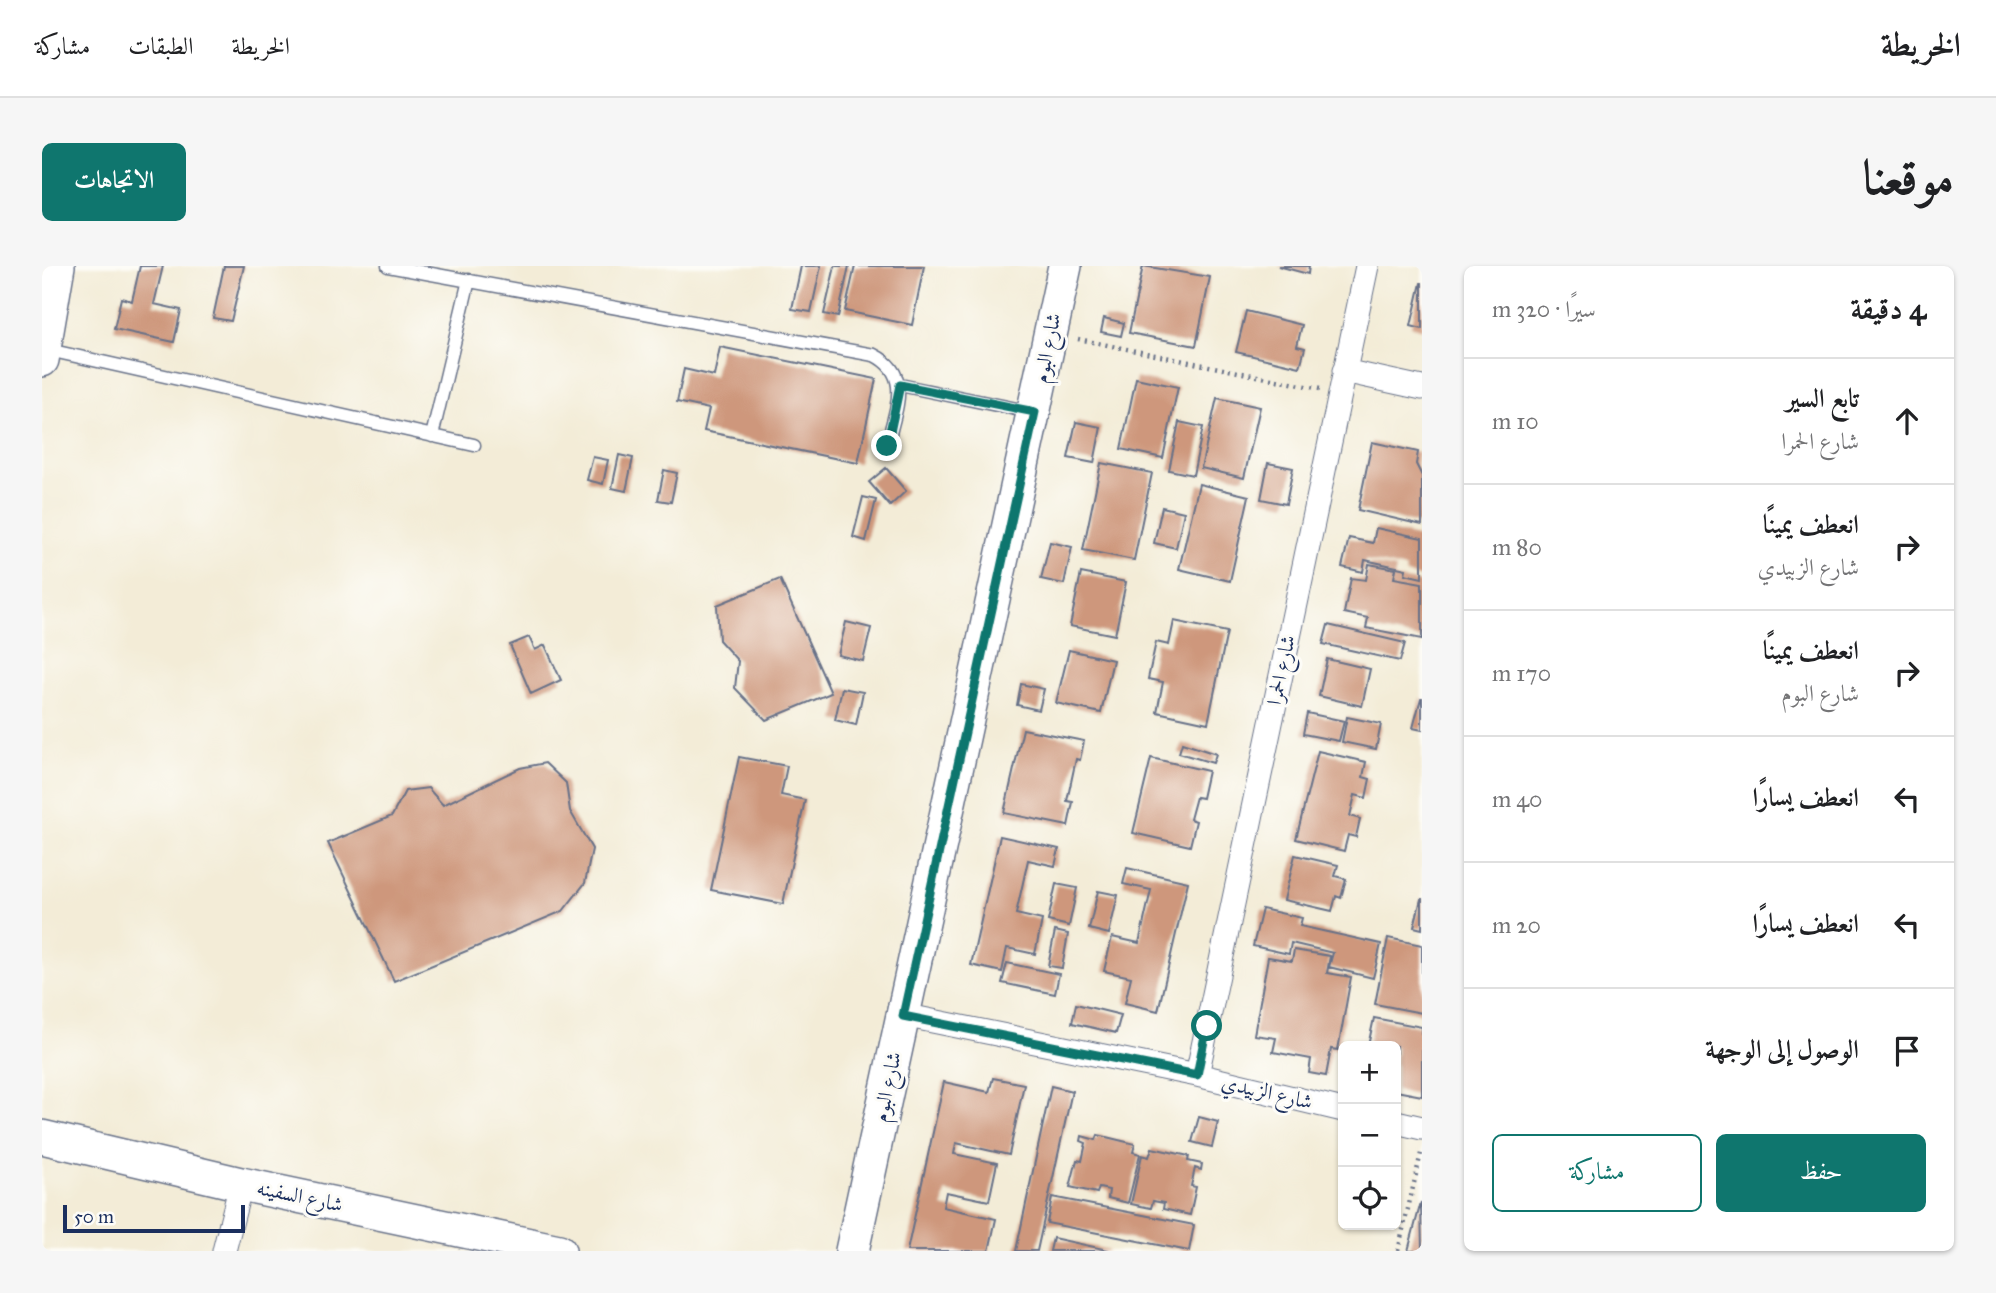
<!DOCTYPE html>
<html lang="ar">
<meta charset="utf-8">
<style>
body{margin:0;font-family:"IM FELL Great Primer",Amiri,serif;background:#f6f6f6;color:#202124;direction:rtl}
.controls{position:absolute;right:21px;bottom:21px;display:grid;overflow:hidden;border-radius:10px;box-shadow:0 2px 5px #0004}
.controls button{width:63px;height:63px;display:grid;place-items:center;padding:0;border:0;border-bottom:2px solid #e0e0e0;background:#fff;color:#202124;font:35px sans-serif}
.scale{position:absolute;left:21px;bottom:18px;width:182px;box-sizing:border-box;padding-left:7px;border:4px solid #1b2f5e;border-top:0;font-size:19px;line-height:24px;white-space:nowrap;color:#1b2f5e;-webkit-text-stroke:5px #fdfcf7;paint-order:stroke}
.stop{position:absolute;width:21px;height:21px;margin:-16px;border:5px solid #0f766e;border-radius:50%;background:#fff}
.stop.end{background:#0f766e;border-color:#fff;box-shadow:0 2px 7px #0008}
.list{margin:0;padding:0;list-style:none}
h2{display:flex;justify-content:space-between;align-items:center;height:91px;margin:0;padding:0 28px;font-size:30px}
h2 small{font-size:23px;font-weight:400;color:#757577}
.list li{display:grid;grid-template-columns:46px 1fr auto;gap:21px;align-items:center;box-sizing:border-box;height:126px;padding:0 28px;border-top:2px solid #e0e0e0}
.list b{display:block;font-size:26px;white-space:nowrap}
.list p{margin:0;font-size:23px;white-space:nowrap;color:#757577}
.list em{font-size:23px;font-style:normal;color:#757577}
.actions{display:flex;gap:14px;padding:21px 28px}
.actions a{flex:1;padding:16px 0;border:2px solid #0f766e;border-radius:10px;text-align:center;font-size:24px;color:#0f766e}
.actions .main{background:#0f766e;color:#fff}
.icon{flex:none;width:38px;height:38px;fill:none;stroke:currentColor;stroke-width:2;stroke-linecap:round;stroke-linejoin:round}
.map{position:relative;flex:none;width:1380px;height:985px;overflow:hidden;direction:ltr;border-radius:10px}
header{display:flex;align-items:center;gap:42px;box-sizing:border-box;height:98px;padding:0 35px;background:#fff;border-bottom:2px solid #e0e0e0}
header strong{font-size:33px}
nav{display:flex;gap:38px;margin-inline-start:auto;font-size:24px}
.intro{display:flex;align-items:center;justify-content:space-between;box-sizing:border-box;height:168px;padding:0 42px}
h1{margin:0;font-size:49px}
.button{padding:18px 32px;border-radius:10px;background:#0f766e;color:#fff;font-size:24px;font-weight:700}
main{display:flex;gap:42px;padding:0 42px}
aside{flex:1;background:#fff;border-radius:10px;box-shadow:0 2px 5px #0004}
.map>svg:first-child{display:block}
.building{fill:#ce977b}
.lines{fill:none;stroke-linecap:round;stroke-linejoin:round}
.lane-casing{stroke:#677188;stroke-width:15}
.street-casing{stroke:#677188;stroke-width:25}
.secondary-casing{stroke:#677188;stroke-width:36}
.path{stroke:#677188;stroke-width:4.5;stroke-dasharray:2 5;stroke-linecap:butt}
.lane{stroke:#fff;stroke-width:12}
.street{stroke:#fff;stroke-width:23}
.secondary{stroke:#fff;stroke-width:33}
.route{stroke:#0f766e;stroke-width:9}
.labels{text-anchor:middle;stroke-width:6;stroke-linejoin:round;paint-order:stroke}
.street-label{font-size:21px;fill:#1b2f5e;stroke:#fdfcf7}
</style>
<header>
<strong>الخريطة</strong>
<nav><a>الخريطة</a><a>الطبقات</a><a>مشاركة</a></nav>
</header>
<div class="intro"><h1>موقعنا</h1><a class="button">الاتجاهات</a></div>
<main>
<aside>
<h2>4 دقيقة<small>سيرًا · 320 m</small></h2>
<ul class="list">
<li><svg class="icon" aria-label="ahead" viewBox="0 0 24 24"><path d="M12 20V5M6 11l6-6 6 6"/></svg><div><b>تابع السير</b><p>شارع الحمرا</p></div><em>10 m</em></li>
<li><svg class="icon" aria-label="right" viewBox="0 0 24 24"><path d="M7 20v-9h11M14 6l5 5-5 5"/></svg><div><b>انعطف يمينًا</b><p>شارع الزبيدي</p></div><em>80 m</em></li>
<li><svg class="icon" aria-label="right" viewBox="0 0 24 24"><path d="M7 20v-9h11M14 6l5 5-5 5"/></svg><div><b>انعطف يمينًا</b><p>شارع البوم</p></div><em>170 m</em></li>
<li><svg class="icon" aria-label="left" viewBox="0 0 24 24"><path d="M17 20v-9H6M10 6l-5 5 5 5"/></svg><div><b>انعطف يسارًا</b></div><em>40 m</em></li>
<li><svg class="icon" aria-label="left" viewBox="0 0 24 24"><path d="M17 20v-9H6M10 6l-5 5 5 5"/></svg><div><b>انعطف يسارًا</b></div><em>20 m</em></li>
<li><svg class="icon" aria-label="arrive" viewBox="0 0 24 24"><path d="M6 21V4h12l-3 4 3 4H6"/></svg><div><b>الوصول إلى الوجهة</b></div></li>
</ul>
<div class="actions"><a class="main">حفظ</a><a>مشاركة</a></div>
</aside>
<div class="map">
<svg width="1380" height="985" viewBox="0 0 1380 985">
<rect width="100%" height="100%" fill="#fdfcf7"/>
<filter id="ink" filterUnits="userSpaceOnUse"><feTurbulence type="fractalNoise" baseFrequency=".0143" numOctaves="2"/><feDisplacementMap in="SourceGraphic" scale="14" xChannelSelector="R" yChannelSelector="G"/><feConvolveMatrix kernelMatrix="1 2 1 2 8 2 1 2 1" color-interpolation-filters="sRGB"/></filter>
<filter id="wash" filterUnits="userSpaceOnUse"><feTurbulence type="fractalNoise" baseFrequency=".00686" numOctaves="4" result="noise"/><feDisplacementMap in="SourceGraphic" scale="28" xChannelSelector="R" yChannelSelector="G"/><feGaussianBlur stdDeviation="1.57" result="paint"/><feColorMatrix in="noise" values="0 0 0 0 0 0 0 0 0 0 0 0 0 0 0 0 0 1.4 0 .05"/><feComposite in="paint" operator="in"/></filter>
<g filter="url(#wash)">
<rect width="100%" height="100%" fill="#f3ecd7"/>
<g id="blocks">
<path class="building" d="M98,0H121L112,38L139,44L132,76L72,63L79,32L90,35Z
M182,0H202L189,55L171,52Z
M759,0H779L769,46L750,43Z
M793,0H807L796,51L782,48Z
M813,0H882L870,59L803,45Z
M1101,0L1168,11L1154,80L1087,67Z
M1236,0H1267L1266,8Z
M1379,17H1380V63L1369,60Z
M1204,45L1260,59L1255,80L1263,82L1258,101L1194,86Z
M1062,52L1082,57L1079,70L1059,66Z
M678,81L834,113L816,197L662,165L667,143L635,136L642,103L672,110Z
M1094,112L1136,121L1121,192L1079,183Z
M1175,132L1218,141L1202,212L1159,202Z
M1034,156L1059,161L1052,197L1026,192Z
M1137,156L1161,161L1151,209L1127,204Z
M1330,176L1376,186L1374,198L1380,210V259L1316,244Z
M577,189L591,192L584,225L570,222Z
M551,191L566,194L561,218L545,214Z
M1059,197L1110,207L1092,294L1041,284Z
M1226,197L1251,202L1244,238L1219,233Z
M844,202L864,225L848,240L827,216Z
M622,204L635,207L629,236L616,234Z
M1157,218L1207,230L1188,315L1137,303Z
M821,231L834,234L824,275L811,271Z
M1120,241L1142,246L1134,282L1112,277Z
M1334,262L1380,272V312L1363,308L1364,303L1323,294L1321,306L1300,301L1307,272L1331,277Z
M1008,276L1030,281L1022,318L999,313Z
M1327,298L1354,303L1352,312L1380,317V373L1324,362L1326,352L1302,347L1309,312L1324,314Z
M1039,307L1084,316L1073,369L1028,360Z
M738,313L789,427L724,454L693,422L696,395L677,374L675,339Z
M1132,355L1185,366L1166,457L1115,446L1121,416L1106,413L1114,376L1127,379Z
M804,356L829,362L821,395L796,389Z
M1286,359L1363,377L1358,395L1281,378Z
M487,371L493,384L503,379L519,414L489,428L468,379Z
M1027,384L1071,394L1059,447L1014,437Z
M1285,393L1328,403L1320,440L1277,430Z
M979,418L1002,423L997,444L975,439Z
M800,422L821,426L814,459L793,454Z
M1379,432H1380V464L1371,462Z
M1265,447L1302,455L1297,475L1261,468Z
M1305,451L1339,458L1334,483L1300,476Z
M981,463L1042,475L1038,494L1034,493L1025,535L1031,536L1026,560L962,547Z
M1140,477L1174,488L1171,497L1137,487Z
M1276,485L1324,496L1321,511L1328,513L1324,532L1313,529L1308,550L1318,553L1314,571L1306,569L1302,585L1254,573Z
M697,491L745,500L739,529L763,534L741,638L669,624Z
M1109,492L1166,505L1160,532L1154,531L1148,553L1154,555L1148,580L1091,567Z
M503,497L524,517L528,545L550,583L543,617L521,645L352,715L286,577L350,550L363,525L386,522L401,539L478,502Z
M958,570L1017,583L1013,600L986,594L974,648L1000,654L993,688L965,682L960,706L929,699Z
M1253,589L1296,599L1293,610L1304,613L1299,632L1294,630L1290,645L1242,634Z
M1085,602L1146,616L1116,745L1083,737L1089,711L1062,705L1070,671L1097,677L1109,624L1081,618Z
M1014,618L1035,622L1027,660L1006,655Z
M1056,625L1076,629L1067,668L1047,663Z
M1379,633H1380V663L1372,661Z
M1220,643L1260,652L1258,660L1339,678L1331,712L1287,701L1291,687L1249,677L1247,688L1211,680Z
M1013,665L1026,668L1020,702L1006,700Z
M1346,672L1380,679V747L1333,738Z
M1252,684L1288,690L1285,707L1309,711L1296,784L1289,783L1284,810L1267,807L1269,793L1231,786L1234,772L1212,769L1226,691L1250,695Z
M965,697L1017,708L1013,728L960,717Z
M1034,738L1079,749L1074,767L1030,757Z
M1332,752L1380,761V830L1354,825V780H1326Z
M951,812L982,818L967,889L914,877L912,888L955,897L947,935L904,926L901,941L954,953L947,985H865L902,816L947,826Z
M1009,820L1030,825L995,985H974Z
M1157,851L1176,856L1170,881L1150,876Z
M1056,869L1093,878L1091,886L1098,888L1086,937L1066,932L1067,924L1057,922L1055,927L1028,921L1035,894L1040,895L1044,877L1039,875L1040,870L1054,874Z
M1110,882L1147,890L1146,895L1160,898L1159,904L1153,902L1149,920L1154,921L1148,949L1121,943L1122,937L1111,935L1109,942L1089,938L1100,889L1107,891Z
M1010,931L1152,959L1147,985L1005,957Z
M1379,936L1380,985H1366Z
M1011,972L1066,984V985H1008Z"/>
</g>
</g>
<g filter="url(#ink)">
<use href="#blocks" fill-opacity="0" stroke="#677188" stroke-width="2"/>
<g class="lines">
<g class="lane-casing">
<path id="lane" d="M346,0L832,89C872,109 852,145 845,180
M2,83L432,179
M858,119L989,146
M390,170L427,14"/>
</g>
<g class="street-casing">
<path id="street" d="M1302,105L1380,122
M861,749L1155,809L1301,844
M1155,809L1325,0
M1354,856L1380,862
M182,985L199,918"/>
</g>
<g class="secondary-casing">
<path id="secondary" d="M0,94L16,0
M0,871L199,918L517,985
M810,985L1023,0"/>
</g>
<path class="path" d="M1036,73L1278,123
M1356,985L1380,883"/>
<use href="#lane" class="lane"/>
<use href="#street" class="street"/>
<use href="#secondary" class="secondary"/>
</g>
</g>
<g class="lines" filter="url(#ink)">
<path class="route" d="M845,180L858,119L993,146L861,750L1155,809L1165,760"/>
</g>
<g class="labels">
<g class="street-label">
<text transform="translate(1005 82) rotate(-79)" y="7">شارع البوم</text>
<text transform="translate(1239 404) rotate(-78)" y="7">شارع الحمرا</text>
<text transform="translate(845 821) rotate(-78)" y="7">شارع البوم</text>
<text transform="translate(1225 826) rotate(13)" y="7">شارع الزبيدي</text>
<text transform="translate(258 930) rotate(12)" y="7">شارع السفينه</text>
</g>
</g>
</svg>
<div class="controls">
<button>+</button>
<button>−</button>
<button><svg class="icon" aria-label="locate" viewBox="0 0 24 24"><circle cx="12" cy="12" r="6"/><path d="M12 2v4M12 18v4M2 12h4M18 12h4"/></svg></button>
</div>
<div class="scale">50 m</div>
<div class="stop" style="left:1165px;top:760px"></div>
<div class="stop end" style="left:845px;top:180px"></div>
</div>
</main>
